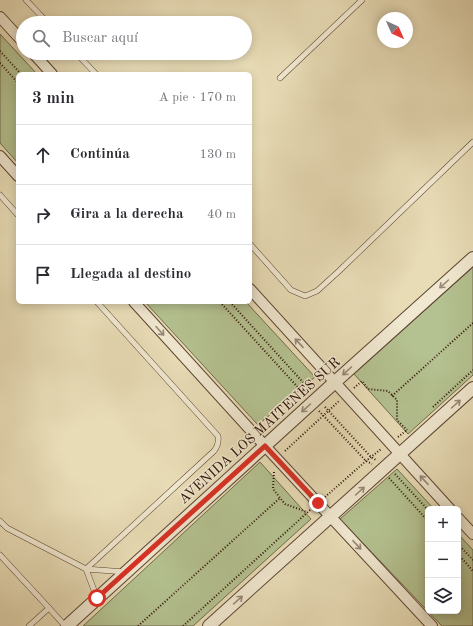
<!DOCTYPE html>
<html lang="es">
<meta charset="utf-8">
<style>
body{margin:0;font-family:"Old Standard TT",serif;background:#f2f2f3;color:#2b2b33}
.controls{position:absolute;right:12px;bottom:12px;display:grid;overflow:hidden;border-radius:6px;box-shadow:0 2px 10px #0003}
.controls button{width:36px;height:36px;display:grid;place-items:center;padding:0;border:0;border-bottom:1px solid #e1e1e2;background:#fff;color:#2b2b33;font:20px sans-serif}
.compass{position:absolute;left:377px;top:12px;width:36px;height:36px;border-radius:50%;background:#fff;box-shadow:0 2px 10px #0003;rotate:135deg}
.stop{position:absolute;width:12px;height:12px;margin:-9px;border:3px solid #d93025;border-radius:50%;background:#fff}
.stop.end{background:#d93025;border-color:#fff;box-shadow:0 1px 4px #0008}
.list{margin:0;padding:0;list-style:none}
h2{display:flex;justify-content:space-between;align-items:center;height:52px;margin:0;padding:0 16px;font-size:17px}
h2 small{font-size:13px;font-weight:400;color:#7c7c81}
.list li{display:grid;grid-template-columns:26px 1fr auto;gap:12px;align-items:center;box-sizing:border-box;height:60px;padding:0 16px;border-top:1px solid #e1e1e2}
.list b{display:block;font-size:15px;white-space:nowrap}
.list em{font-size:13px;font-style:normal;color:#7c7c81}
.icon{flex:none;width:22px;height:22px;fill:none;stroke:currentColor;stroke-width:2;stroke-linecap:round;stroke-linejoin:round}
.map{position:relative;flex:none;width:473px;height:626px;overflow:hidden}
.search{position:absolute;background:#fff;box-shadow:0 2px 10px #0003;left:16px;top:16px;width:236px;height:44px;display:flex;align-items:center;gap:10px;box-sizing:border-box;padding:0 14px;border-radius:22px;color:#7c7c81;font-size:15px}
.panel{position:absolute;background:#fff;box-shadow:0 2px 10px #0003;left:16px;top:72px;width:236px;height:232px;border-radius:6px}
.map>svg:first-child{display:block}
.green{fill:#b4c190;stroke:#726a4c}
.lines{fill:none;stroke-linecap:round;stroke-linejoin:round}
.service-casing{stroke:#5d4433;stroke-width:6}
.minor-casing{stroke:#5d4433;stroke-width:12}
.tertiary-casing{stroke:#5d4433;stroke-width:14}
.path{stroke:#2f1207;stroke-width:2;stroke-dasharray:1 2;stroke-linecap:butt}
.service{stroke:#f0e8d0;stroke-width:5}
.minor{stroke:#f0e8d0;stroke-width:10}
.tertiary{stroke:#f0e8d0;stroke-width:12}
.oneway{stroke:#998876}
.route{stroke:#d93025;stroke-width:5}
.labels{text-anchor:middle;stroke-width:3;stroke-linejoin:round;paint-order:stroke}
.street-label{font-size:14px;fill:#2f1207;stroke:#f0e8d0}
</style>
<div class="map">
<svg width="473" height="626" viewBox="0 0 473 626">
<rect width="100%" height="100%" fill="#e8dcb6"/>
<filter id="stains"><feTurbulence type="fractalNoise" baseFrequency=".005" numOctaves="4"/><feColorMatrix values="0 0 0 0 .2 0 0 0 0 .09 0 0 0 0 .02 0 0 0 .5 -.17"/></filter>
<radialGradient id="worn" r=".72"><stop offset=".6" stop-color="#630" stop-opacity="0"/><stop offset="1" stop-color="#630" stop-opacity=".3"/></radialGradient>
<path class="green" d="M0,34L37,74H18V163L0,143Z
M473,267V375L408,434L354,374Z
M145,302H246L315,377L258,425Z
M260,462L311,519L193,626H83Z
M397,469L434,509H428V611H458V534L473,550V626H442L340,519Z"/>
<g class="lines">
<g class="service-casing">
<path id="service" d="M26,0L48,23
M76,53L96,74
M280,78L362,0
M0,195L18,215
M250,244L291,290L305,296L317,291L339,271L473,142
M0,521L7,528L86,569L214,451C218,446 219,442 218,436L97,302
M0,555L49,608
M97,598L86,569L125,572
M29,626L49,608L65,626"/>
</g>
<g class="minor-casing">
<path id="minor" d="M0,17L23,42
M33,53L52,74
M0,156L18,176
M250,289L450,509
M134,302L265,446L432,626
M458,518L473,534"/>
</g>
<g class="tertiary-casing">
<path id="tertiary" d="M67,626L335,382L473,258
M209,626L473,388"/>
</g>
<path class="path" d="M0,51L21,74
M0,63L18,83
M220,302L304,394
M230,302L310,390
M354,388L362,381L368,389L388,391L397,400V420L407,430
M392,396L473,323
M325,407L371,457L376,460
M433,407L473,370
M319,411L366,461L372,464
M398,437L407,430
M285,451L339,401
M274,472L273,489L285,504L307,512
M395,474L428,510
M389,478L428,521
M325,497L366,461L381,449
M458,544L473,560
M458,554L473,571
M138,626L280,498
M183,626L310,510"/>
<use href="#service" class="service"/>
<use href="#minor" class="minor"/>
<use href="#tertiary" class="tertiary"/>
</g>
<defs><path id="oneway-shaft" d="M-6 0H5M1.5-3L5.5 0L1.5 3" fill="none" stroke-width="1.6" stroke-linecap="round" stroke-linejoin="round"/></defs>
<g class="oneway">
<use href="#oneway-shaft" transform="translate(444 284) rotate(138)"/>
<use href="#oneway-shaft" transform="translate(160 331) rotate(48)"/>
<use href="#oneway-shaft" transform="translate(299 343) rotate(-133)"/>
<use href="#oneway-shaft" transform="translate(347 371) rotate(138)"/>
<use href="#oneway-shaft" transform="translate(456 404) rotate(-42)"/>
<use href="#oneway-shaft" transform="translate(306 408) rotate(138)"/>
<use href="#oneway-shaft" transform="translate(424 480) rotate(-133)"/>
<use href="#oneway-shaft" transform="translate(360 491) rotate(-42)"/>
<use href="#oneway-shaft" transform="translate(357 545) rotate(47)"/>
<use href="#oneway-shaft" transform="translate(238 600) rotate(-42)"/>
</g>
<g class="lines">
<path class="route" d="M97,598L265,446L318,503"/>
</g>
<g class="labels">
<g class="street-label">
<text transform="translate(259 430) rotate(-42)" y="5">AVENIDA LOS MAITENES SUR</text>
</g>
</g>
<rect width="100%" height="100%" filter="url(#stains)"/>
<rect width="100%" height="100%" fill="url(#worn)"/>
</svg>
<div class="controls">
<button>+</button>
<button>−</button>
<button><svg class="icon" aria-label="layers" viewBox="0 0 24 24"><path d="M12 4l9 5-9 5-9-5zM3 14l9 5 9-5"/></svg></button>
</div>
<svg class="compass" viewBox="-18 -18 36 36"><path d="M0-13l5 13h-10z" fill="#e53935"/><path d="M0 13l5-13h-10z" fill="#7c7c81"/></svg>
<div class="stop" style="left:97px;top:598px"></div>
<div class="stop end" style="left:318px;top:503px"></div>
<div class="search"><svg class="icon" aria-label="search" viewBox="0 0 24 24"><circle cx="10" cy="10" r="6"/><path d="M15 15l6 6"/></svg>Buscar aquí</div>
<section class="panel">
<h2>3 min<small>A pie · 170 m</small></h2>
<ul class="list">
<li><svg class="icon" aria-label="ahead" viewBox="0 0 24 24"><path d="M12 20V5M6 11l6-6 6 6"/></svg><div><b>Continúa</b></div><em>130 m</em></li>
<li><svg class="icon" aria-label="right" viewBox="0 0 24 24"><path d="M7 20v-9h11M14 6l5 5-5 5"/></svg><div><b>Gira a la derecha</b></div><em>40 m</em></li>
<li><svg class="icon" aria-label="arrive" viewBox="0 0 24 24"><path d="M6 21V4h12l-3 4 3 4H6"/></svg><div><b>Llegada al destino</b></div></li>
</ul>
</section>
</div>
